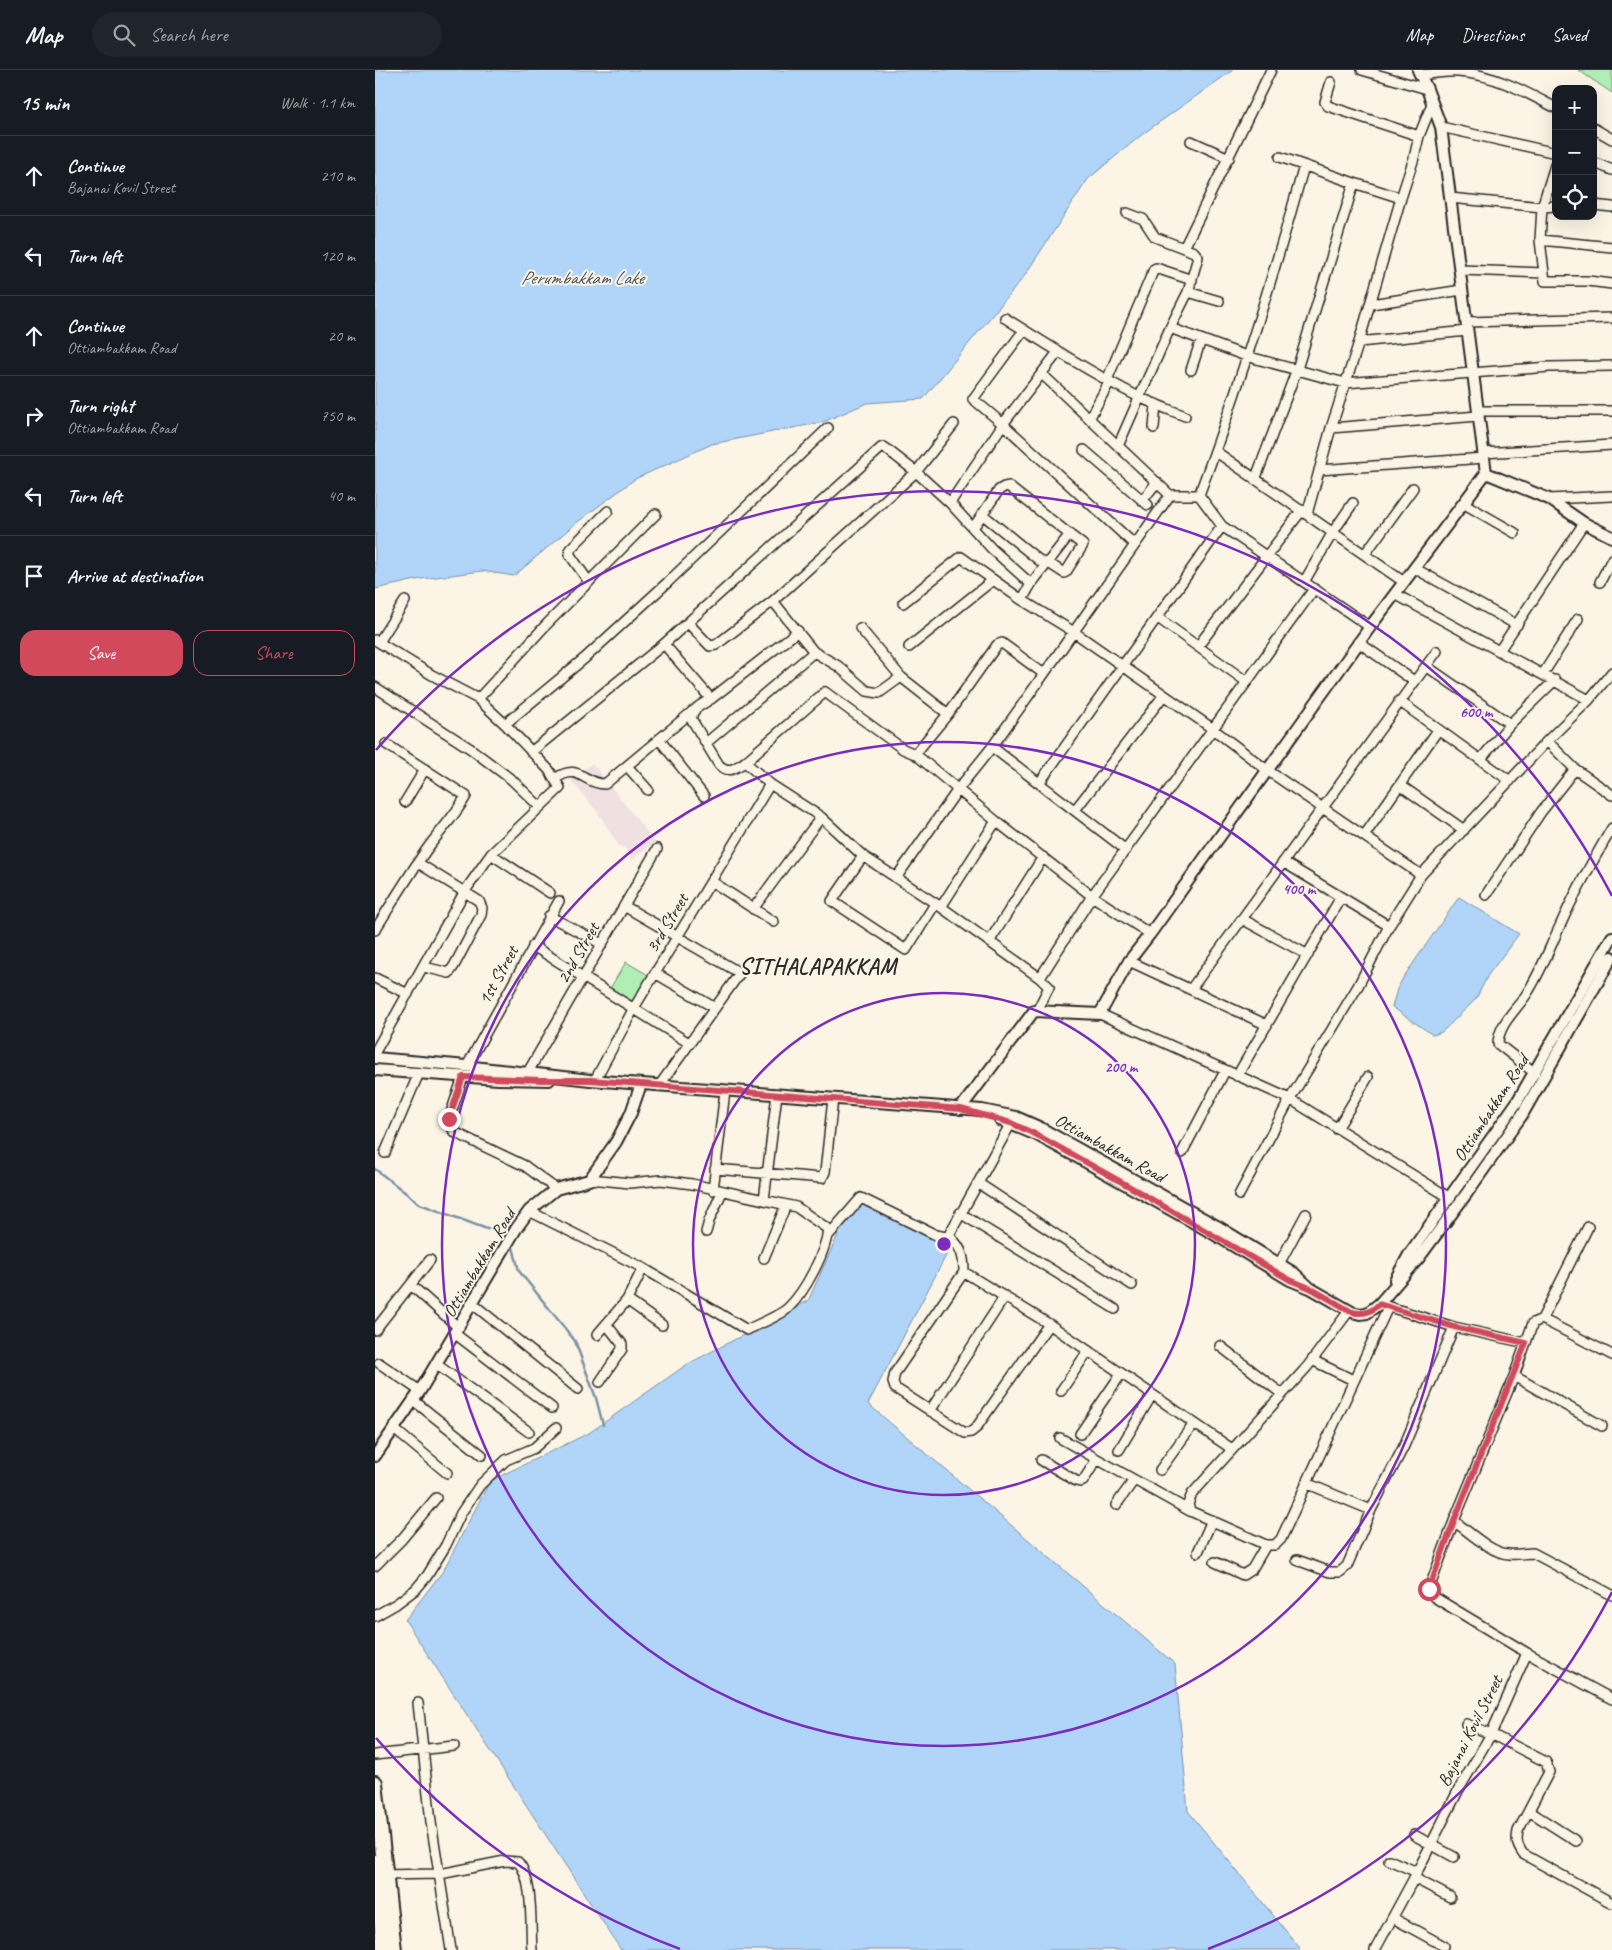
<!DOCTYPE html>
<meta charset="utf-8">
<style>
body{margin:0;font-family:Caveat,sans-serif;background:#20242c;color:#f1f3f6}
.controls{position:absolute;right:15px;top:15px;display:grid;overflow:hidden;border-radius:10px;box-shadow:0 5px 20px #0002}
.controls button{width:45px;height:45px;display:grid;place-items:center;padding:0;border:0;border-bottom:1px solid #363941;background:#171b24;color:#f1f3f6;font:25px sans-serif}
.stop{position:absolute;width:15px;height:15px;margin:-11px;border:4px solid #d1495b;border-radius:50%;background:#fff}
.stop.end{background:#d1495b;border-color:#fff;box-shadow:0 1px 5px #0008}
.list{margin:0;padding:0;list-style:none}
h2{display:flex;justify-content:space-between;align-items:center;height:65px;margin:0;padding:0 20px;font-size:21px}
h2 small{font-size:16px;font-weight:400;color:#9ea1a6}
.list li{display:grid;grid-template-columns:32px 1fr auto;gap:15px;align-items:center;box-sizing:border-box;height:80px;padding:0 20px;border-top:1px solid #363941}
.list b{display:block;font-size:19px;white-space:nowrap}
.list p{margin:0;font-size:16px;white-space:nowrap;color:#9ea1a6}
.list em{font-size:16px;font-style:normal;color:#9ea1a6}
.actions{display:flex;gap:10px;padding:15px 20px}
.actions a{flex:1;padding:11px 0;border:1px solid #d1495b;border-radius:15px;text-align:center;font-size:18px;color:#d1495b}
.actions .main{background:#d1495b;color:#fff}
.icon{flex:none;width:28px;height:28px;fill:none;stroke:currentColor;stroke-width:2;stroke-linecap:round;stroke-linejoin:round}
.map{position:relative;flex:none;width:1237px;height:1880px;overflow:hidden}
header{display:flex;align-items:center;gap:30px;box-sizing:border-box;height:70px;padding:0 25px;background:#171b24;border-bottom:1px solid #363941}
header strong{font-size:24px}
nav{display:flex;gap:28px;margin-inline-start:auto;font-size:18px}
.search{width:350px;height:45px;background:#20242c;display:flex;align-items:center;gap:12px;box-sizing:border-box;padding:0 18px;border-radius:28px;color:#9ea1a6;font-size:19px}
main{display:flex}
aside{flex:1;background:#171b24}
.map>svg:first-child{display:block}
.built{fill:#f0e0e1}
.green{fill:#b1eeb4;stroke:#6e8c70}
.water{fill:#b0d5f9;stroke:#7b91a7}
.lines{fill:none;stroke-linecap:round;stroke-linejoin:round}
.stream{stroke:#7b91a7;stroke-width:2.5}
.minor-casing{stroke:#2b2b2b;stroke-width:12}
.tertiary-casing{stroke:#2b2b2b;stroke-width:14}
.primary-casing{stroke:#2b2b2b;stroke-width:18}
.minor{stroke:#fcf5e5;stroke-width:9}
.tertiary{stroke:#fcf5e5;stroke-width:10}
.primary{stroke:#fcf5e5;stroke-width:14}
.route{stroke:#d1495b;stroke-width:6}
.ring{fill:none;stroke:#7b2cbf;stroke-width:2.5}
.labels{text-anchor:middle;stroke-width:4;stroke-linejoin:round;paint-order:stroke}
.street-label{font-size:18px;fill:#2b2b2b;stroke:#fcf5e5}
.water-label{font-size:19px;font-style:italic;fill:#4c565e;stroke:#fcf5e5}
.district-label{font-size:22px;font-weight:bold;letter-spacing:1px;fill:#2b2b2b;stroke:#fcf5e5}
.centre{fill:#7b2cbf;stroke:#fcf5e5;stroke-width:2.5}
.ring-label{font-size:15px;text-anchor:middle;font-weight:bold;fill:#7b2cbf;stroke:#fcf5e5;stroke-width:4;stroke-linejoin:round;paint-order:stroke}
</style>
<header>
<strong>Map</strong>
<div class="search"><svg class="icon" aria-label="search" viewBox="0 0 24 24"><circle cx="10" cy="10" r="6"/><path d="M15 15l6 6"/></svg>Search here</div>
<nav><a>Map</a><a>Directions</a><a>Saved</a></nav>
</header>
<main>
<aside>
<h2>15 min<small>Walk · 1.1 km</small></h2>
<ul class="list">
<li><svg class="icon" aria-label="ahead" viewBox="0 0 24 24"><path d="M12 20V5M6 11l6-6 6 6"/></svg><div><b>Continue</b><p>Bajanai Kovil Street</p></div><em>210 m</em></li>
<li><svg class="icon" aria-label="left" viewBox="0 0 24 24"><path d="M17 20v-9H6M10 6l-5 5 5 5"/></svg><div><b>Turn left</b></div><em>120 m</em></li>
<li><svg class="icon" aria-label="ahead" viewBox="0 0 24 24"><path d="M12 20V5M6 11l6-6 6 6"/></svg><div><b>Continue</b><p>Ottiambakkam Road</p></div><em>20 m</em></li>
<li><svg class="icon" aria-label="right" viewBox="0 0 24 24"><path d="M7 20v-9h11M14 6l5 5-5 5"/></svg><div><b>Turn right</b><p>Ottiambakkam Road</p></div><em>750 m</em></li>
<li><svg class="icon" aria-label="left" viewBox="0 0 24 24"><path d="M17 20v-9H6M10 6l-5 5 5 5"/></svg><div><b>Turn left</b></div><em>40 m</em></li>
<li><svg class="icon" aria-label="arrive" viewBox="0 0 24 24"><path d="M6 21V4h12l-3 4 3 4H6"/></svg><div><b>Arrive at destination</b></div></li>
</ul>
<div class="actions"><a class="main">Save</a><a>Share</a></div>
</aside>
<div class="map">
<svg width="1237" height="1880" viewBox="0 0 1237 1880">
<rect width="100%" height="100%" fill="#fcf5e5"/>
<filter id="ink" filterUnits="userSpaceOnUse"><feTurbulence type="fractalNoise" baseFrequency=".02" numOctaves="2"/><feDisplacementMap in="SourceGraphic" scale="10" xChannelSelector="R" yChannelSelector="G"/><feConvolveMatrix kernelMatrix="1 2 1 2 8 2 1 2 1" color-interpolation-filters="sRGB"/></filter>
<g filter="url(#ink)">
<path class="built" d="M217,693L280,772L256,790L249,777L244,776L221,740L196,711Z"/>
<path class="green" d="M1203,0H1237V23Z
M251,892L275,906L257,936L234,920Z"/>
<path class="water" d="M0,0H858L769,63L713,109L648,208L548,329L492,333L448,352L337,374L260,409L200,454L139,506L107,501L46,509L0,519Z
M1084,827L1144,864L1113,905L1101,929L1067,962L1058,965L1017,937L1022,919L1028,908Z
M481,1125L577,1174L493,1334L800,1594L813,1741L924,1877L925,1880H246L30,1550L68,1501L115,1411L214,1363L311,1295L433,1231Z"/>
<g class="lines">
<path class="stream" d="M0,1099L45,1134L112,1159L134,1157L135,1163
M137,1173L144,1201L200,1271L221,1328L228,1355"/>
<g class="minor-casing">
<path id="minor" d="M987,0L1052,19
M1045,5C1057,4 1071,1 1083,2C1118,4 1151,22 1181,38
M956,12L950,32L953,36L1044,66
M1066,57L1181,83
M1218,58L1237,69
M816,71L854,88
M905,87L979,113
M1181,92L1167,137L1165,170L1170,211H1213L1237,214
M1218,92L1237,100
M1075,128L1167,137L1181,136
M1218,135L1237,137
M1165,170L1237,177
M809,178L896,0
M1085,200L1169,203
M813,222L844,231
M996,234L1087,220
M630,248C674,276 718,304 764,327C779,334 795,340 810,346
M1091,252L1237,248
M795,258L871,286L970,313L1174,297L1237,296
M649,260L598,329L628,354L760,475
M984,272L1092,261
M816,300L826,270
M667,304L795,425H824
M732,310L779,199L781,198L817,210
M1103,341H1237
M714,349L735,311
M779,358L781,334
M956,358L1103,346
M743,376L795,258L813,222L823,187L819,182L780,167L768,149L752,143
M709,380L773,435
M840,381L1029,512
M1108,383L1237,375
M944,400L1109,388
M880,410L922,299L979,113L1026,128
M824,425C864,318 898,207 929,96
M824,425L847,456L995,557
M1174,429L1237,426
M767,431L782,412
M575,433L628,354L683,282
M1088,433L1140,463
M607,444L670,495
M932,444L956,358L984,272L1026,128L1039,88L1044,66L1057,34
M1209,453L1124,581L1214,630
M598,458L624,420L629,417L633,416L708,475L691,502L689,503L672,492
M990,484L1038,418
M1039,498L1142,555
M214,512L195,485V479L233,441
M929,512L958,462L978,433
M1225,512L1237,489
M656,514L695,464
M1020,524L1124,581
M398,531L439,582L463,596L492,621L504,623L526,607L573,644
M528,533L586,487L647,530
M783,548L872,612
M313,553L335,576L341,575L398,531L541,402L579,354
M485,558L526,607
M0,570L57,605L103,629L130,654L174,700L185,718L116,784L90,821L0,982
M4,572L30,531
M983,572L1039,611
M289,574L336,629L423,561
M823,576L927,440
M534,577L618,510
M1051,596L1062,581
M1168,604L1203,549
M0,617L96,679L137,710L165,737
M103,629L170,556L281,444
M336,629C328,634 315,639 317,650L344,695C354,704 360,698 370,692
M1024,631L1135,711
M130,654L210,588L293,512L453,358
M284,669L329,726
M1172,671L1200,699L1237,725
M331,673L439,582
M617,677L751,780
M156,682L289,574L506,378L509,377L541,402L575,433L617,479L656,514L647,530L699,562L838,659L892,700L1046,805
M540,684L573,644L622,575L627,573L631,576L669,604
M1106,689L1135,654
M252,696L273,720
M180,709C204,692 208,714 230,714L318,641
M665,712L847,456
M1025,715L1089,760
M30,732L50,699
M700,740L789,625
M989,766L1063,660
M116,784L175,823
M488,786L457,831L531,880L560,834
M908,792L1014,856
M43,793L104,831L107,838L106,845L79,896L74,903L49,897
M521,808L584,718L617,677L669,604L795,425
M336,811L399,852
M1111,825L1166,742L1200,699
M249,836L365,903L284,1016
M566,837L621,751
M378,839L446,747
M174,846L227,874
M867,849L933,885
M0,860C17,833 34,805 52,779C65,761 80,746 91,726L11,674
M614,872L668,787
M158,876L314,973
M754,891L892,955
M280,903L340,938
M0,908L33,924
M665,908L717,826L939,519
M816,919L1051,596L1135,654L1180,610
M662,941L674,917L665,908L566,837L488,786L446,747L395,714L370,692L450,622L528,679L540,684L621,751L717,826L775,864
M725,944L915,1029L1075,1128
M92,996L184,831
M153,1002L282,779
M1160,1003L1123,974C1123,955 1141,940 1151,925C1165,904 1174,879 1185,856C1200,822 1218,790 1237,758
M862,1006L966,827
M88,1007L74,1049L79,1062L150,1096L181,1119
M220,1010L259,938L395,714
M962,1059L993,1007
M10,1083L44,1003
M807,1083L850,1001
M340,1099L447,1108L450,1102L458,1029
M603,1113L636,1053
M338,1120L350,1021
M864,1125L915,1029L983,916L1014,856L1046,805L1172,671L1214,630L1237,602
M389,1130L402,1024
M154,1141L268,1198L372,1260C383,1254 405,1246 413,1238C430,1222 451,1182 453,1159L421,1137L317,1114L286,1110L255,1113L215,1109
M585,1143L740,1239
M331,1162L334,1151L347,1122
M452,1167L486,1128L561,1165L576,1168
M389,1188L411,1135
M904,1194L931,1144
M589,1202C589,1188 587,1178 576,1168L575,1163L603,1113L757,1215
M36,1215L84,1258
M252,1230L287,1255
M98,1234L203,1319
M1008,1235L1079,1257L1151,1273
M1167,1249L1213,1157
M674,1254L601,1358L596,1362L590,1363L520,1318L518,1312L520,1303L589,1202L674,1254L857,1379
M0,1260L55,1190
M79,1263L177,1338
M222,1265L252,1230L268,1198
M845,1276L907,1324
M937,1290L978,1310
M4,1293L45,1321
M61,1294L154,1362
M1139,1306L1227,1356
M225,1312L247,1279V1274L232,1255
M686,1321L713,1281
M38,1330L107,1385
M555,1341L630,1226
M19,1359L72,1403
M705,1364L746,1304
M744,1380L777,1325
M722,1389L815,1441L891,1475H900L906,1469L1013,1237
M666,1390L701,1411L705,1412L708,1411L722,1389L685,1368
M785,1400L819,1353
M931,1413L996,1440
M741,1435L759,1410
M815,1441L813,1434L817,1424L932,1297L974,1241
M1079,1451C1093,1461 1117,1484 1134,1484C1141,1485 1150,1483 1158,1483L1237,1525
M823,1482L837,1450
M922,1490L955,1502H965L972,1496L996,1440L1029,1376L1079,1257
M840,1492L868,1505L877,1499L891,1475
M0,1496L27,1469L61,1428
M0,1546L21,1534L41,1519L52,1506L71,1475L86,1443L105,1415L131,1390L159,1378L181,1358
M1152,1583L1237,1629
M43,1633L56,1752L76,1880
M1091,1654L1116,1664L1171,1692L1174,1702L1143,1761C1141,1771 1142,1775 1148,1784L1237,1833
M0,1685L79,1676
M1154,1741L1201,1771
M1039,1765L1079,1787
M1014,1790L1042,1802
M5,1805L65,1804L130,1791L143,1792C159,1809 155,1856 157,1880
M1039,1808L1075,1827
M1018,1848L1069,1876
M1000,1880L1039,1808L1083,1721L1116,1664L1152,1583L1059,1527L1054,1519L1079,1451L1139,1306L1158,1253L1167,1249L1237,1285"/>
</g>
<g class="tertiary-casing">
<path id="tertiary" d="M1111,403L1174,429L1209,453L1237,467
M0,988L81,995L215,1010L607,1040L641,1047L666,1058L842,1156L919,1203L935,1218
M0,1000L123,1009L174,1010
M585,1039L659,941L725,944L754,891L775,864L995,557L1111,403L1066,57L1052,19L1043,0
M625,1050L662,1065L702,1087L837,1163L915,1210L935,1218L977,1242L985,1244L992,1243L1004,1234L1043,1189L1092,1123L1147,1045L1237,887
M1020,1210L1035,1183L1142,1032L1237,867
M0,1386L45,1321L141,1159L154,1141L181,1119L214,1110L241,1072L256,1043L266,1014"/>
</g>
<g class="primary-casing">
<path id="primary" d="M0,1713L19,1880
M0,1792L9,1880"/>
</g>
<use href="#minor" class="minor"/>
<use href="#tertiary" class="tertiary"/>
<use href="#primary" class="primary"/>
</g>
</g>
<g class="lines" filter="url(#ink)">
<path class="route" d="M74,1049L88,1007L166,1010H215L586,1039L636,1053L662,1065L759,1119L915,1210L935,1218L977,1242C989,1245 996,1242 1004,1234L1079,1257L1151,1273L1079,1451L1054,1519"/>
</g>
<g class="ring">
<circle cx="569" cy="1174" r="251"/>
<circle cx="569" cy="1174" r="502"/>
<path d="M1237 1522A753 753 0 0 1 833 1879M305 1879A753 753 0 0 1 1 1668M1 680A753 753 0 0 1 1237 826"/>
</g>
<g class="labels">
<g class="street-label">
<text transform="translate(292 853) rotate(-59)" y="6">3rd Street</text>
<text transform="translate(203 883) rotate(-60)" y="6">2nd Street</text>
<text transform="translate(123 905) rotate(-61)" y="6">1st Street</text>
<text transform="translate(1116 1038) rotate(-57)" y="6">Ottiambakkam Road</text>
<text transform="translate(735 1078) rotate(29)" y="6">Ottiambakkam Road</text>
<text transform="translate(104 1193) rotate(-59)" y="6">Ottiambakkam Road</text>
<text transform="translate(1095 1661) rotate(-63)" y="6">Bajanai Kovil Street</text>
</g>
<g class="water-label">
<text x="207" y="214">Perumbakkam Lake</text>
</g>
<g class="district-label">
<text x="443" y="904">SITHALAPAKKAM</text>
</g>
</g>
<circle cx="569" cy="1174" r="8" class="centre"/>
<g class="ring-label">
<text x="1101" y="647">600 m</text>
<text x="924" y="824">400 m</text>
<text x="746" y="1002">200 m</text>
</g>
</svg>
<div class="controls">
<button>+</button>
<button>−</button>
<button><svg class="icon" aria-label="locate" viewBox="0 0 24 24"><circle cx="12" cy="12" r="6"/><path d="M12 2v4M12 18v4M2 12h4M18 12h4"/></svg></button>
</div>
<div class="stop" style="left:1054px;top:1519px"></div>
<div class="stop end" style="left:74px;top:1049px"></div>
</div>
</main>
